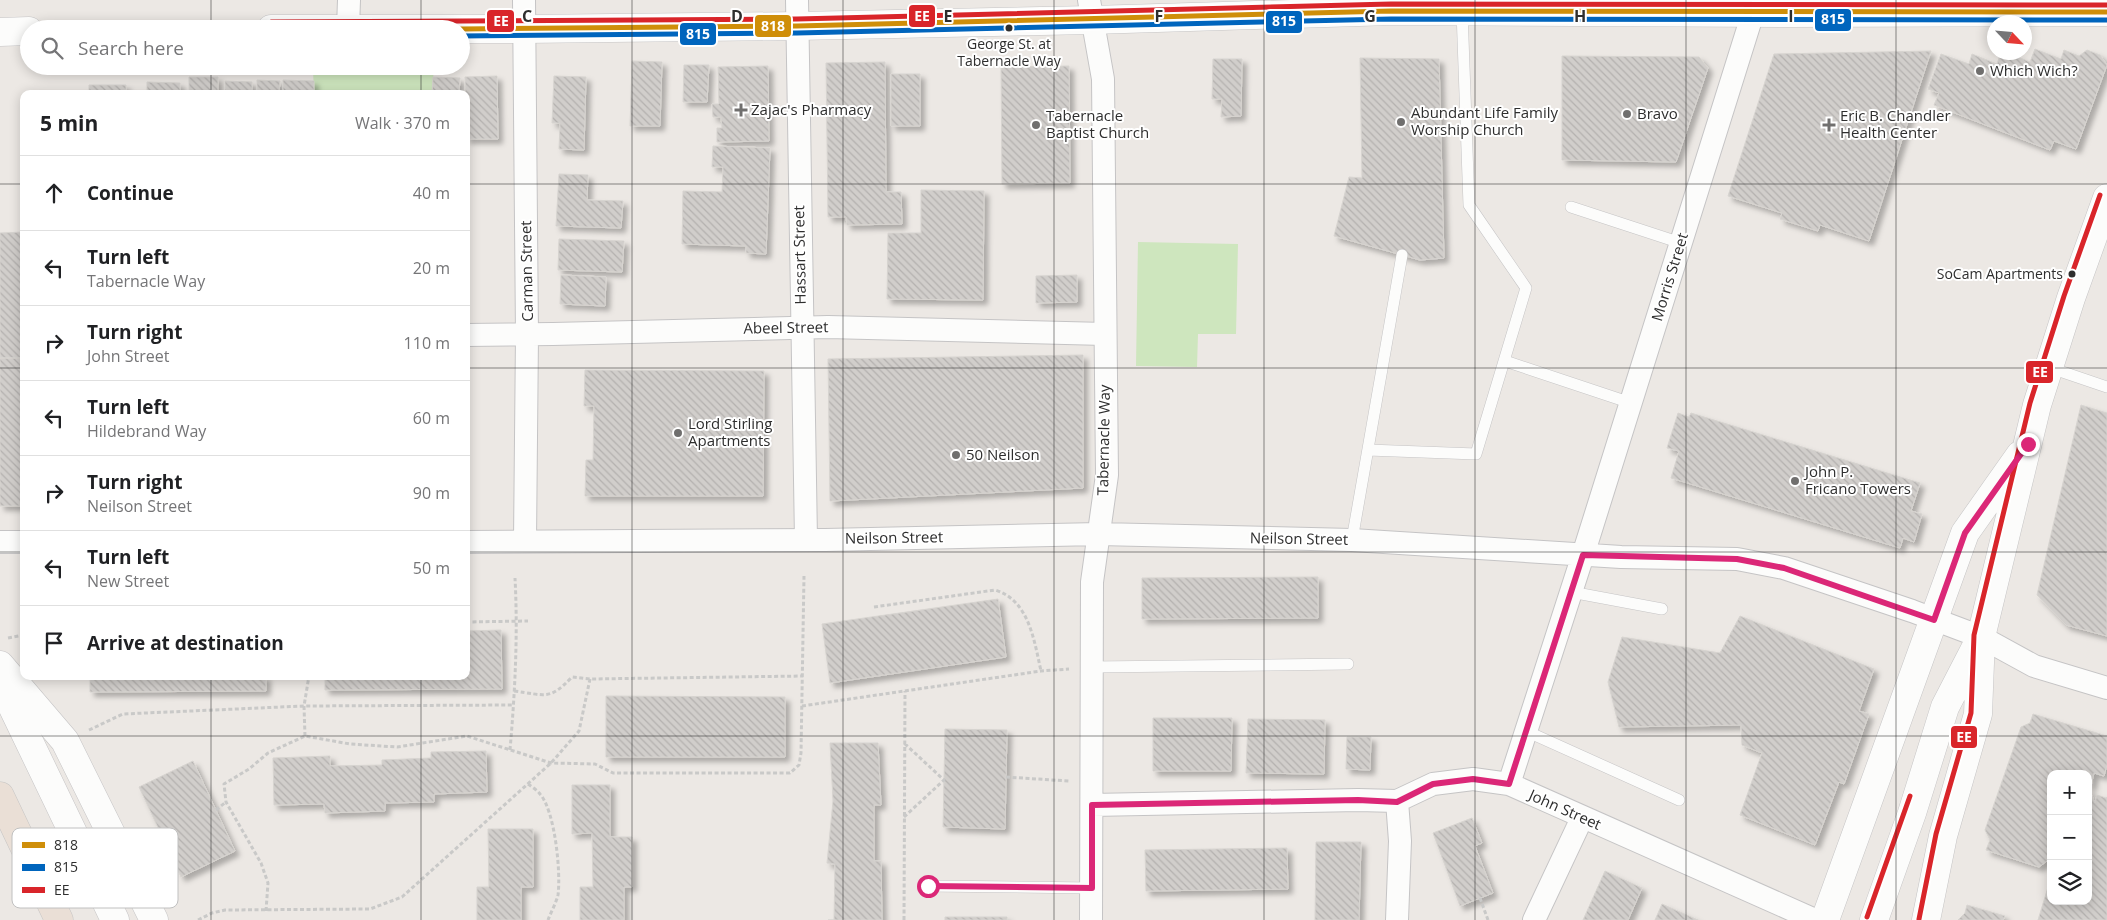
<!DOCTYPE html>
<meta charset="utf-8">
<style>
body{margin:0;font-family:"Open Sans",sans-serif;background:#f6f6f6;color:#202124}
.controls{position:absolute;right:15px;bottom:15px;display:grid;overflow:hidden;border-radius:10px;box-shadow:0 2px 12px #0003}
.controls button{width:45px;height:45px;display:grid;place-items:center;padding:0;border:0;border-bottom:1px solid #e0e0e0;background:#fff;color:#202124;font:25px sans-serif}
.compass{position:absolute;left:1987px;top:15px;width:45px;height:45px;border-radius:50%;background:#fff;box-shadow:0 2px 12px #0003;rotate:116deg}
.stop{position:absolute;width:15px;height:15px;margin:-11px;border:4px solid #db2777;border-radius:50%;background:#fff}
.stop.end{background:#db2777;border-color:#fff;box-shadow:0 1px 5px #0008}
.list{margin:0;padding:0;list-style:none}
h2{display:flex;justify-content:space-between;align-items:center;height:65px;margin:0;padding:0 20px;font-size:21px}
h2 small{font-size:16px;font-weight:400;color:#757577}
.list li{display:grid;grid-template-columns:32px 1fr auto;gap:15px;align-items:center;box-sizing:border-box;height:75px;padding:0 20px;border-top:1px solid #e0e0e0}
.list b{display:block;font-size:19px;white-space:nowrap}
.list p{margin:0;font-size:16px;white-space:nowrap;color:#757577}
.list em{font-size:16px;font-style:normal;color:#757577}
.icon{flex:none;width:28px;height:28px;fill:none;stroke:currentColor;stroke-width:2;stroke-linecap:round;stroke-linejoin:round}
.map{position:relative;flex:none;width:2107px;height:920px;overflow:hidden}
.search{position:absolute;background:#fff;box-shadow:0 2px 12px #0003;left:20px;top:20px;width:450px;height:55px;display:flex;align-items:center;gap:12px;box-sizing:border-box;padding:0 18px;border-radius:28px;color:#757577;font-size:19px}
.panel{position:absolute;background:#fff;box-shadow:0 2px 12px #0003;left:20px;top:90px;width:450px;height:590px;border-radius:10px}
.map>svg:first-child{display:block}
.green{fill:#cee6be}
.building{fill:url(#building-back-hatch);stroke:#d7d4d0;filter:url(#shadow)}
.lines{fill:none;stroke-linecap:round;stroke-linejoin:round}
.service-casing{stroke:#c5c4c5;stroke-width:12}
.minor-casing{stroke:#c5c4c5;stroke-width:24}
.tertiary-casing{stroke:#c5c4c5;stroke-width:29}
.secondary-casing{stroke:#c5c4c5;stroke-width:29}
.motorway-casing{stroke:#c6c5c4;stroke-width:29}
.path{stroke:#c9c9c8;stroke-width:3;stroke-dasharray:4 2.5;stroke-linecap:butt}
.service{stroke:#fcfcfb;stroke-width:11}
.minor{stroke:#fcfcfb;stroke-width:22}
.tertiary{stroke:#fcfcfb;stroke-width:28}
.secondary{stroke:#fcfcfb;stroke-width:28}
.motorway{stroke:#eadfd6;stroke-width:28}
.bus-1-casing{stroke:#fff;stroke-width:9}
.bus-2-casing{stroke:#fff;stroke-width:9}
.bus-3-casing{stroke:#fff;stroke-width:9}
.bus-1{stroke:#cf8e09;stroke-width:5}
.bus-2{stroke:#0065bd;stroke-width:5}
.bus-3{stroke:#d9252a;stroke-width:5}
.route{stroke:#db2777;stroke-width:6}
.grid{fill:none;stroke:#2e2e2e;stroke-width:1;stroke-opacity:0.55}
.bus-dot{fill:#2e2e2e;stroke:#fff;stroke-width:2}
.poi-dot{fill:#706f6e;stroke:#fff;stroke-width:2}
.labels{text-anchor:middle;stroke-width:4;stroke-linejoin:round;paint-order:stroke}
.bus-label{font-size:14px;fill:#2e2e2e;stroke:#fff}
.poi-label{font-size:15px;fill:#2e2e2e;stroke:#fff;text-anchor:start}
.street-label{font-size:15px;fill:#2e2e2e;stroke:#fff}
.key{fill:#fff;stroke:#c0c0c0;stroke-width:1}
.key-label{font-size:14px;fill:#2e2e2e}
.grid-label{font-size:16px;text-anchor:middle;font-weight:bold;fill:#2e2e2e;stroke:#fff;stroke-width:4;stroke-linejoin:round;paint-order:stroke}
.line-badge{stroke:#fff;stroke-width:2}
.badge-label{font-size:14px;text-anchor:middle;font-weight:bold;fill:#fff}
</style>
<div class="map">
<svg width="2107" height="920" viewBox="0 0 2107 920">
<defs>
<pattern id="building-back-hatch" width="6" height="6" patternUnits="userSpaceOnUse" patternTransform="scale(1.25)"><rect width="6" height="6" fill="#d1cecb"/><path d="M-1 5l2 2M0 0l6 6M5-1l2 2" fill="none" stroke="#b4b1af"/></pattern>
<filter id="shadow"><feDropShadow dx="4.5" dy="4.5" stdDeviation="2.5" flood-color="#0004"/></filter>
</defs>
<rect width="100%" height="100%" fill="#ece8e4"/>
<path class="green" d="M434,66L432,94H314L313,70Z
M1138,242L1238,244L1236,334H1198L1197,367L1136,366Z"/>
<path class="building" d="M2035,49L2061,59L2064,50L2079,56L2087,50L2100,55L2107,65L2076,149L2054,141L2050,150L1934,105L1939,93L1928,89L1941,54L1969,64L1972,54L1997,64L2001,52H2006L2030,62Z
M1931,51L1869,241L1820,225L1818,231L1780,219L1782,213L1728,196L1774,54Z
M1562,56L1699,57L1708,68L1676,162L1562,160Z
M1360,58L1439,59L1444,258L1420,260L1334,236L1349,177L1362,178Z
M1213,59H1242L1241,116L1221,117L1222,99H1212Z
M632,61L662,62L660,126H630Z
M885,62L886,192H901L902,224L847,225L846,217H828L826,63Z
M684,65H709L707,102H683Z
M768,66L769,141L717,142V128H722L721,117H713L712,104H719L718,67Z
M1069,66L1070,183L1002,184L1001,67Z
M891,74H920V126H891Z
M497,76L498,139H466L465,77Z
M554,76L586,77L584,150L559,149L560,123H552Z
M189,77H218V94H189Z
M433,77L460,78L459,94H432Z
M257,80L280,81L279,94H257Z
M283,80L314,81V94H283Z
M225,81L252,82V94H225Z
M147,82L180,83V94H147Z
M89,85H126V94H89Z
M713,146L770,148L766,254L746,253V246L682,244L683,191L722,192L723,167H712Z
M559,174L588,175L587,200L623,201L621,228L556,226Z
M921,190L984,191L983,300L887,299L888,233H921Z
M24,232V358H0V233Z
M559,239L624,241L622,272L558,270Z
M561,275L606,277L605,306L560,304Z
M1077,275V302L1036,303V276Z
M1083,355V488L830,501L828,359Z
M0,358H24V506H0Z
M585,370L764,371L763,496H585L586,460H593L594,406H584Z
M2081,405L2107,413V636L2066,625L2037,595Z
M1678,413L1689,417L1691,413L1920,483L1911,511L1922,514L1914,542L1903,538L1900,548L1671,478L1679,451L1667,448Z
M1318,577V618L1142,619V578Z
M998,599L1006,657L830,683L822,624Z
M1740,616L1874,669L1859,711L1869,714L1844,784L1839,782L1815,845L1740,815L1762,753L1742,745L1741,725L1619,727L1608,682L1622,637L1720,653Z
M501,630L502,689L325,690V676H466V631Z
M90,676H266V691L90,692Z
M606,696L785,697V757H606Z
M2033,714L2107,736V765L2104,776L2094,773L2091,786L2088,785V774H2051V858L2039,867L1986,850L1990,840L1985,830L2021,727L2030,723Z
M1153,718H1232L1231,771H1153Z
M1248,719L1325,720L1324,774L1246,773Z
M945,729L1007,730L1005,829L943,827Z
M1347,737H1371L1370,770L1346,769Z
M830,743H878L881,805H874V861H881L882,920H828H834L835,864L827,863L833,801Z
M486,751L487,792L434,794V802L385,803V811L325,813L324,804L274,805L273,758L330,756V766L382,765V760L431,758V752Z
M193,761L235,851L181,877L139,787Z
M572,785H610V837H632V887H624V920H580V887H593L592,833L572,834Z
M2088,787L2095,803L2097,795L2106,798L2107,797V920H2038L2049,884L2051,885V901H2088Z
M1472,818L1482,843L1475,846L1493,893L1460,906L1433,833Z
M488,829H533V887H521V920H477V887H489Z
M1316,842H1361L1359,920H1315Z
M1287,848L1288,889L1146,891L1145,850Z
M1605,871L1642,888L1628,920H1583Z
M1662,904L1698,920H1655Z
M1967,905L2005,916L2003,920H1958L1965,913Z
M945,917H1007V920H945Z"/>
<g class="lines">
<g class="service-casing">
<path id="service" d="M1571,207L1681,243
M1505,361L1631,403
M2048,367L2107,387
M1368,450L1476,454L1526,288L1469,205L1462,11
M1352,540L1402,255
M1571,592L1662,609
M1092,667L1348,664
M1526,731L1679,800
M928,886L1091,888"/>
</g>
<g class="minor-casing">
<path id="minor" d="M524,0L527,335L525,541
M797,0L806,540
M1089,0L1103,79L1107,475L1092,582L1091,920
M348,28L349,0
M466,335L553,334L828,327L1105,334
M0,542H24
M466,542L825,540L1099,534L1352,540L1621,557L1737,559L1784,568L1912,611L1981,637L2034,666L2107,688
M1509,784L1583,555L1757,0
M1397,801L1400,841L1397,920
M1092,805L1358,800L1397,801L1433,784L1473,779L1509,784L1815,920
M1534,920L1582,818"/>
</g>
<g class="tertiary-casing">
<path id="tertiary" d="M271,29H524L797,26L1092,20L1391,11L1785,13L2107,12
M0,32L29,31
M0,681L115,920"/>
</g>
<g class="secondary-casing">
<path id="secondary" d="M0,665L65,741L154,920
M1825,920L1965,533L2020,455
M1874,920L1912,813L1945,707L1976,647
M1926,920L1943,836L1978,714L1981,637L2037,405L2071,298L2107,198"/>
</g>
<g class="motorway-casing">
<path id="motorway" d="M0,796L59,920"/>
</g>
<path class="path" d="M874,607L995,590C1029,600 1034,640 1041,671
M466,622L528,621
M8,638L24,635
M514,691C546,695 549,701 572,677L590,679L803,676
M802,706L1041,671L1069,669
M89,730L123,714L304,706L514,705
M305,736L304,706L309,676
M510,750C515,692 518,635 515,578
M1006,777L1069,781
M528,784C532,787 537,790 540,794C555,811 561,872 558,895C556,903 551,912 548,920
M216,810L226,802
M904,817L944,780L904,743
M1480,898L1488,920
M266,911L268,883L261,863L226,802L224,784L249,769L268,753L305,736L350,744L397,747L467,736L551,763L595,764L613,773H790L799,765L801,753L804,576
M198,920L212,913L225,910L370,909L402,897L551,763L579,731L590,679
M904,920L905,691"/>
<use href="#service" class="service"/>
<use href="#minor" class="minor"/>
<use href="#tertiary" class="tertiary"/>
<use href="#secondary" class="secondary"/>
<use href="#motorway" class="motorway"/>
<g class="bus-1-casing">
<path id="bus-1" d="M461,29L797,26L1391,11L2107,12"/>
</g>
<g class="bus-2-casing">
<path id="bus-2" d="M461,36L797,33L1391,19L2107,20"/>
</g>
<g class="bus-3-casing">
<path id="bus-3" d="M271,22L797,19L1391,4L2107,5
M1867,917L1910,796
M1919,919L1936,834L1971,713L1974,635L2030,403L2064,296L2100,195"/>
</g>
<use href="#bus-1" class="bus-1"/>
<use href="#bus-2" class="bus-2"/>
<use href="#bus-3" class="bus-3"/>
</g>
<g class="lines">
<path class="route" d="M928,886L1092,888V805L1358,800L1397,802L1433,784L1473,779L1509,784L1583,555L1737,559L1784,568L1934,620L1965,533L2028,444"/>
</g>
<path class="grid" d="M211,0V29M421,0V29M632,0V920M843,0V920M1054,0V920M1264,0V920M1475,0V920M1686,0V920M1896,0V920M211,66V94M421,66V94M0,184H24M466,184H2107M0,368H24M466,368H2107M0,552H24M466,552H2107M211,676V920M421,676V920M0,736H2107"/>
<g class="bus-dot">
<circle cx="1009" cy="28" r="4.5"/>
<circle cx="2072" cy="274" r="4.5"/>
</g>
<g class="poi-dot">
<circle cx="1980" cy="71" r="5"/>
<path d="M738.5 102.5h5v5h5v5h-5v5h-5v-5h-5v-5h5z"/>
<circle cx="1627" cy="114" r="5"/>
<circle cx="1401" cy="122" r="5"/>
<circle cx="1036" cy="125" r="5"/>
<path d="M1826.5 117.5h5v5h5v5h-5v5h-5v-5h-5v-5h5z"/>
<circle cx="678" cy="433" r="5"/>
<circle cx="956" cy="455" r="5"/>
<circle cx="1795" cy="481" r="5"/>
</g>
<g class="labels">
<g class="bus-label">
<text x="1009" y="49">George St. at<tspan x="1009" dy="17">Tabernacle Way</tspan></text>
<text x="2063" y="279" text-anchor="end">SoCam Apartments</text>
</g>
<g class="poi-label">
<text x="1990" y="76">Which Wich?</text>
<text x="751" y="115">Zajac's Pharmacy</text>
<text x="1411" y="118">Abundant Life Family<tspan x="1411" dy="17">Worship Church</tspan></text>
<text x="1637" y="119">Bravo</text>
<text x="1046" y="121">Tabernacle<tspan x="1046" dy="17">Baptist Church</tspan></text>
<text x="1840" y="121">Eric B. Chandler<tspan x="1840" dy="17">Health Center</tspan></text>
<text x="688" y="429">Lord Stirling<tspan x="688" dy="17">Apartments</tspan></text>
<text x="966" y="460">50 Neilson</text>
<text x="1805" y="477">John P.<tspan x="1805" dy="17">Fricano Towers</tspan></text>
</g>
<g class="street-label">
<text transform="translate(800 255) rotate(-91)" y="5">Hassart Street</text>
<text transform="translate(527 271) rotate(-91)" y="5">Carman Street</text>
<text transform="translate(1670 277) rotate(-73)" y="5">Morris Street</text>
<text transform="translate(786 328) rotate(-1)" y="5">Abeel Street</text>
<text transform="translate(1104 440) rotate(-89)" y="5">Tabernacle Way</text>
<text transform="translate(894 538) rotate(-1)" y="5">Neilson Street</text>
<text transform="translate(1299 539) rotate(1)" y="5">Neilson Street</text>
<text transform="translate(1565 810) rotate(24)" y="5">John Street</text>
</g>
</g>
<rect x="12" y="828" width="166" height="80" rx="8" class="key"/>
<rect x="22" y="842" width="23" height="6" fill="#cf8e09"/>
<rect x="22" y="864" width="23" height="7" fill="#0065bd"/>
<rect x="22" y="887" width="23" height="6" fill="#d9252a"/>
<g class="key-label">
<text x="54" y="850">818</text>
<text x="54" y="872">815</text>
<text x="54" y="895">EE</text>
</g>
<g class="grid-label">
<text x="527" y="22">C</text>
<text x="737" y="22">D</text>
<text x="948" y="22">E</text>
<text x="1159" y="22">F</text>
<text x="1370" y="22">G</text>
<text x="1580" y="22">H</text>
<text x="1791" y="22">I</text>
</g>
<g class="line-badge">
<rect x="908" y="4" width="28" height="24" rx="5" fill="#d9252a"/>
<rect x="1814" y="8" width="38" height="24" rx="5" fill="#0065bd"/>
<rect x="486" y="9" width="29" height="24" rx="5" fill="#d9252a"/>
<rect x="1265" y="10" width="38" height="24" rx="5" fill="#0065bd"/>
<rect x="754" y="14" width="38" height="24" rx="5" fill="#cf8e09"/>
<rect x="679" y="22" width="38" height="24" rx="5" fill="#0065bd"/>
<rect x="2025" y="360" width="29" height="24" rx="5" fill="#d9252a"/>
<rect x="1950" y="725" width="28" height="24" rx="5" fill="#d9252a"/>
</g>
<g class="badge-label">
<text x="922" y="21">EE</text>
<text x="1833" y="24">815</text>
<text x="501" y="26">EE</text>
<text x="1284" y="26">815</text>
<text x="773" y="31">818</text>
<text x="698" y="39">815</text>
<text x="2040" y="377">EE</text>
<text x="1964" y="742">EE</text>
</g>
</svg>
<div class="controls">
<button>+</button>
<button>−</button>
<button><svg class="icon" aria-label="layers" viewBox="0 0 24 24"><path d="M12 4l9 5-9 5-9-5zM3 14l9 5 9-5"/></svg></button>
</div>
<svg class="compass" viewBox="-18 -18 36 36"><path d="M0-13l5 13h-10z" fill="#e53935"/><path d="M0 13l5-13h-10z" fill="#757577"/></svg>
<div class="stop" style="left:928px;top:886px"></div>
<div class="stop end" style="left:2028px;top:444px"></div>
<div class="search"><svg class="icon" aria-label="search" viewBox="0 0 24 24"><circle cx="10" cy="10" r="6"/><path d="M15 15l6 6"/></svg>Search here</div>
<section class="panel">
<h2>5 min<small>Walk · 370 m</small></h2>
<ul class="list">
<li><svg class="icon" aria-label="ahead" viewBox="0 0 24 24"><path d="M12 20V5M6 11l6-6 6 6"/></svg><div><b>Continue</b></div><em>40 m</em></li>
<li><svg class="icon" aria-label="left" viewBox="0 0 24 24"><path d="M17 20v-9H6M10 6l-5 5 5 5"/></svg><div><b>Turn left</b><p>Tabernacle Way</p></div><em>20 m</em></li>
<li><svg class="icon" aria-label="right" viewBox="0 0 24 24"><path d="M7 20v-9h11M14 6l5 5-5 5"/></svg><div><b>Turn right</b><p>John Street</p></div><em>110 m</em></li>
<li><svg class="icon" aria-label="left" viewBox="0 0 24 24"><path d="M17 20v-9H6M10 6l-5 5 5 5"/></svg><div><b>Turn left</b><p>Hildebrand Way</p></div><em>60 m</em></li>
<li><svg class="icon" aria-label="right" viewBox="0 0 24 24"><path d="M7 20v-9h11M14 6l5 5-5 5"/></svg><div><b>Turn right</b><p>Neilson Street</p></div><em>90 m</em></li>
<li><svg class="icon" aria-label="left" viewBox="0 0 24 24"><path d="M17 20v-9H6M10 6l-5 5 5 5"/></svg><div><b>Turn left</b><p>New Street</p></div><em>50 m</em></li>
<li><svg class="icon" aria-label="arrive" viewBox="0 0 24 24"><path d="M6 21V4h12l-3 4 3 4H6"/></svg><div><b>Arrive at destination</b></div></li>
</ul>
</section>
</div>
